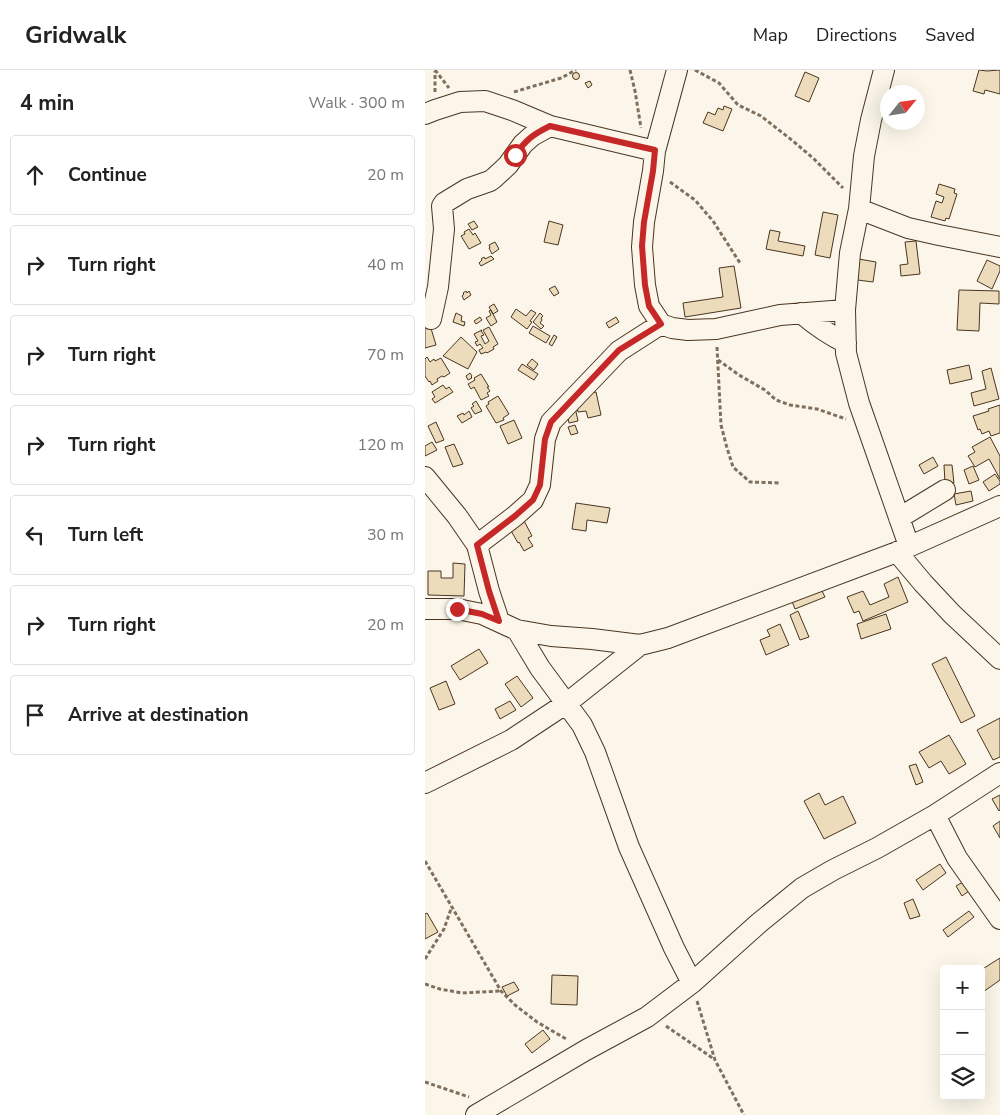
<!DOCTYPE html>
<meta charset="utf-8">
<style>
body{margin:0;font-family:"Nunito Sans",sans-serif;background:#f2f2f2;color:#222}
.controls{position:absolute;right:15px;bottom:15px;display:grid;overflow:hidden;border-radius:5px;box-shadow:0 5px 20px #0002}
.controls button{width:45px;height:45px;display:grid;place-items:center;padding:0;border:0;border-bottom:1px solid #e0e0e0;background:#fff;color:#222;font:25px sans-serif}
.compass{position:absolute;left:455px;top:15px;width:45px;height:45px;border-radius:50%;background:#fff;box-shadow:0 5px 20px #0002;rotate:60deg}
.stop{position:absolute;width:15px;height:15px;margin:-11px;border:4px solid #c62828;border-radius:50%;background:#fff}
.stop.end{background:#c62828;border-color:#fff;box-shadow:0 1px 5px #0008}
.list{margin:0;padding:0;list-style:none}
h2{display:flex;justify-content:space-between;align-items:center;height:65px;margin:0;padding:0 20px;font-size:21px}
h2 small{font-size:16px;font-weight:400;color:#767676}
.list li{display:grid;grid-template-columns:32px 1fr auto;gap:15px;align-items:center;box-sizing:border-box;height:80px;margin:0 10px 10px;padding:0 10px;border:1px solid #e0e0e0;border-radius:5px}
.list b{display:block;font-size:19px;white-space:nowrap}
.list em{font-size:16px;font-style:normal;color:#767676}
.icon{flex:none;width:28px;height:28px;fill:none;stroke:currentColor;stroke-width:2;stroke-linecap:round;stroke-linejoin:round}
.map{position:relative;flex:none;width:575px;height:1045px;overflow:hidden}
header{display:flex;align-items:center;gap:30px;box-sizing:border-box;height:70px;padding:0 25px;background:#fff;border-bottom:1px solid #e0e0e0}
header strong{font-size:24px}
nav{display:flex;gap:28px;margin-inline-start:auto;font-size:18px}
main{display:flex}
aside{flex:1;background:#fff}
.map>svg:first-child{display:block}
.building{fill:#ecdcbc;stroke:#4a3520}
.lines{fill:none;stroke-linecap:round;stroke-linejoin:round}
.minor-casing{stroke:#4a3520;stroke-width:22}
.path{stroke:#7f6f5c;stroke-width:3;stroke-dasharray:4 2.5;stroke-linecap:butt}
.minor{stroke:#fbf6e9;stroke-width:20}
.route{stroke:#c62828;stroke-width:6}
</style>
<header>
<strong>Gridwalk</strong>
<nav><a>Map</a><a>Directions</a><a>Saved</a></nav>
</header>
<main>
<aside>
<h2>4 min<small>Walk · 300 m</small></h2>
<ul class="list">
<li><svg class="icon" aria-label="ahead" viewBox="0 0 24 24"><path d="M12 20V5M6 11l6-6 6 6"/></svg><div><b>Continue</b></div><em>20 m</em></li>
<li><svg class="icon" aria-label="right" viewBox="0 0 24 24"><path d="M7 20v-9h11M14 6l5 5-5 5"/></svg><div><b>Turn right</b></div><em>40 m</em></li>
<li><svg class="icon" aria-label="right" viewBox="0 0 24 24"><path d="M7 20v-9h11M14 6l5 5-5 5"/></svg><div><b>Turn right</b></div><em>70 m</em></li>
<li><svg class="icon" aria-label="right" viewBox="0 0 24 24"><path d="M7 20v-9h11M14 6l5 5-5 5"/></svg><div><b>Turn right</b></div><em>120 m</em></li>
<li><svg class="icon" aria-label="left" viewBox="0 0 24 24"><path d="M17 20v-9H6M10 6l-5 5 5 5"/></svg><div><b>Turn left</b></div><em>30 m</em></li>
<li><svg class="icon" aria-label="right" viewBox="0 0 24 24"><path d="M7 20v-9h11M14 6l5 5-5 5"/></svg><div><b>Turn right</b></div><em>20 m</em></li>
<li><svg class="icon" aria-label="arrive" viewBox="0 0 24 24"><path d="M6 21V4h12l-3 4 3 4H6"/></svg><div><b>Arrive at destination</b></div></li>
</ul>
</aside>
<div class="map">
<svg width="575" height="1045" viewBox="0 0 575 1045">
<rect width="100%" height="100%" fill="#fbf6e9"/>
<path class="building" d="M554,0L562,1L575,0V24L560,20L559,24L548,21Z
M380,2L394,8L384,32L370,26Z
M147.5 6a3.5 3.5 0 1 1 7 0a3.5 3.5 0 1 1-7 0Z
M165,11L167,15L163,18L160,13Z
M299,36L307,39L298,61L278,53L283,42L290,45L293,38L298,40Z
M514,114L530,119L529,123L532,124L524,149L521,148L520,151L506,147L511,131L517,133L519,127L511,124Z
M398,142L413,145L405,188L390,185Z
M49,151L53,157L47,160L43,154Z
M124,151L138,155L133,175L119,172Z
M44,159L48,165L50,163L56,173L44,179L36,166L40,164L39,162Z
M345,160L355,162L353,171L380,176L378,186L341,179Z
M491,171L495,204L476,206L475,195L483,194L480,172Z
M70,172L74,179L67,184L64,178H65L64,175Z
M66,186L69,189L56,196L54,193L57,190L56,189L59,187L60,189Z
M428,188L451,192L448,212L425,209Z
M562,190L575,196V201L567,219L552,211Z
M309,196L316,238L260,247L258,233L298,227L294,198Z
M130,216L134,223L129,226L124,219Z
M534,220L574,221V234L555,233L554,261L532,260Z
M41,221L42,223L44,221L46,225L39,230L37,226L39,224L38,223Z
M69,234L73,241L68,244L64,237Z
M91,239L101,246L106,240L111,243L105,251L107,252L102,259L86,247Z
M66,240L72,252L66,256L61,248L66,245L64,241Z
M31,243L37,246L36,251L40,252L39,256L28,252Z
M115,243L118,246L116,248L117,250L115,253L119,256L116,259L108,252Z
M55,247L57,250L51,254L49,251Z
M191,247L194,252L184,258L181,253Z
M5,255L11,275L0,278V257Z
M108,256L125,266L121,273L104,263Z
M64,257L73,274L68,277L69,279L62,283L61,282L56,284L54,280L58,278L55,274L52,276L50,272L53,271L49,264L57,260L56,261L59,265L56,266L60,274L64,271L58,260Z
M129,265L132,267L127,276L124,274Z
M36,267L52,282L43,299L18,286Z
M2,287L5,292L9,289L10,291L16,288L25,303L19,307L17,306L12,309L13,311L7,315L5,311L4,312L0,306V289Z
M107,289L113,294L109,300L102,295Z
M97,294L113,304L109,310L93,300Z
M544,295L547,309L525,314L522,300Z
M566,298L574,329L549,336L546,323L561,319L557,301Z
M45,303L47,306L46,307L47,308L43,310L41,306Z
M56,304L64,317H62L65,321L62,323L64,326L56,330L49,317L46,319L43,314L50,310L49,308Z
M18,315L21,319L24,317L28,322L10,333L7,329L10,327L7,322Z
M171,322L176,345L163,348L161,341L153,342L150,326Z
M73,326L84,344L78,348L79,350L71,353L61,336L64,334L63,332Z
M51,331L57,341L50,344L46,338L49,336L47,334Z
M575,335V363L566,366L564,361L557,364L555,359L553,360L548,346L564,341L563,339Z
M150,337L153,351L144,353L141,339Z
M44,341L47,347L37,353L32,346L38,343L39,345Z
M89,350L97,368L83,374L75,356Z
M11,352L19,370L11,373L3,356Z
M150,355L153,363L146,365L143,357Z
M565,367L575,386V409L564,389L550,397L543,386L550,382L547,377Z
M7,372L12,380L0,386V376Z
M29,374L38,394L28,397L20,377Z
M508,387L513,396L499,404L494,395Z
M519,395H527L529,413H520Z
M548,396L554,410L544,414L539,400Z
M570,404L575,411V414L564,421L558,412Z
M546,421L548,431L531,435L529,424Z
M151,433L185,438L182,453L162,450L161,461L147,459Z
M96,445L107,466L103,468L108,476L99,481L94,472L93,473L81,452Z
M28,493L40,494L39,526L3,525V501H16V508H28Z
M473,507L483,532L438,551L434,541L429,543L422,527L438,521L445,535L464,527L459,514Z
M394,515L400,527L370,539L365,526Z
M373,541L384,567L375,570L365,545Z
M461,544L466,559L436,569L432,554Z
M355,554L364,575L341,585L335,570L345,566L342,560Z
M54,579L63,593L35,610L26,596Z
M521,587L550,646L536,653L507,594Z
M92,606L108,628L96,637L80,614Z
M21,611L30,634L14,640L5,618Z
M85,631L91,640L75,649L70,639Z
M575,648V687L568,690L552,660Z
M524,665L541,694L524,704L516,691L504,698L494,682Z
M491,694L498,712L491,715L484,696Z
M394,723L400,735L418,726L431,753L399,769L379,731Z
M575,725V740L574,741L567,729Z
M575,751V768L568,756Z
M515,794L521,803L498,820L491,810Z
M538,812L544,821L537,826L531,816Z
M488,829L495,846L485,849L479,833Z
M544,841L549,847L523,867L518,860Z
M2,843L13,862L0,869V844Z
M575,888V910L558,922L556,920V900Z
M127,905L153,906L152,935L126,934Z
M89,912L94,920L82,926L77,917Z
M118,960L125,969L107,983L100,974Z"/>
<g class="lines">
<g class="minor-casing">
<path id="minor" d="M252,0L230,81L228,101L219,152L217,177L220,215L224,236L236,254L247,258L263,260L291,259L355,245L420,240
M459,0L446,50L439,86L434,139L425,183L420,240L421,283L434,333L484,476
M0,44L10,40L35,32L60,31L87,40L125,56L230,81
M434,139L483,158L514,165L575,177
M376,243C390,255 404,265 421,273
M6,249L13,217L19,159L17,136L19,133L42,119L65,111L69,108L83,95L98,74L107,66L125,56
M0,407L32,446L52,475L64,521L74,551
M474,448L520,420
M52,475L90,446L108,430L115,415L120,369L126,352L194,281L236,254
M472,482L498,513L527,544L575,589
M0,539H32L57,544L92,560L126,566L167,569L215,575L243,568L472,482L575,436
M92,560L115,598L157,655L170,682L204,777L249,878L267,913
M0,713L86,670L142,633L215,575
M510,745L532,788L575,849
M51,1045L161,980L222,947L267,913L334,853L377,818L408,800L452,778L510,745L575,703"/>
</g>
<path class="path" d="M10,0L24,18
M205,0L210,21L216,58
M270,0L294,13L313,35L336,46L368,71L389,89L418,118
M10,22V1
M89,22L136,8L151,0
M245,112L270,130L288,151L315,193
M292,277L296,355L302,378L308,397L325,412L356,413
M293,290L314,305L340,320L351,330L365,335L392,339L421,349
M0,791L76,921L90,935L112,952L143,970
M0,889L19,859L27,836
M0,914L15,919L37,923L76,921
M272,931L290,990L319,1045
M241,956L289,989
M0,1012L44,1027"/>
<use href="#minor" class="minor"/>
</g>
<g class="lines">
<path class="route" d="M32,539L57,544L74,551L64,521L52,475L90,446L108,430L115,415L120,369L126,352L194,280L236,254L224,236L220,215L217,176L219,152L228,101L230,80L125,56C107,65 102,69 90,85"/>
</g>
</svg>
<div class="controls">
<button>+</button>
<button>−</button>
<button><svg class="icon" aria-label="layers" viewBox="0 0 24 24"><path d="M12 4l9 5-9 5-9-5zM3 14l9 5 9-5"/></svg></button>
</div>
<svg class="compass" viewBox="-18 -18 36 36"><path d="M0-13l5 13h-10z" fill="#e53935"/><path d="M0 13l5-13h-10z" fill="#767676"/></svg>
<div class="stop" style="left:90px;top:85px"></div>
<div class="stop end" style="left:32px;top:539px"></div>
</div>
</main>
